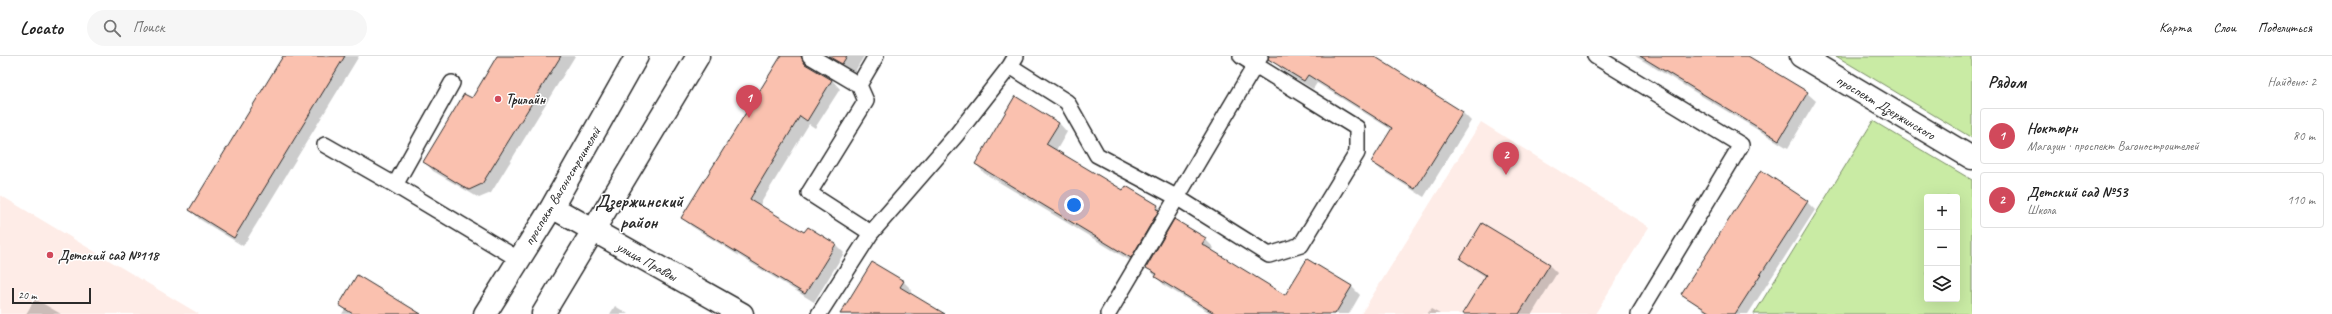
<!DOCTYPE html>
<html lang="ru">
<meta charset="utf-8">
<style>
body{margin:0;font-family:Caveat,sans-serif;background:#f6f6f6;color:#222}
.controls{position:absolute;right:12px;bottom:12px;display:grid;overflow:hidden;border-radius:4px;box-shadow:0 4px 16px #0002}
.controls button{width:36px;height:36px;display:grid;place-items:center;padding:0;border:0;border-bottom:1px solid #e0e0e0;background:#fff;color:#222;font:20px sans-serif}
.scale{position:absolute;left:12px;bottom:10px;width:79px;box-sizing:border-box;padding-left:4px;border:2px solid #2b2b2b;border-top:0;font-size:11px;line-height:14px;white-space:nowrap;color:#2b2b2b;-webkit-text-stroke:3px #fff;paint-order:stroke}
.you{position:absolute;left:1074px;top:149px;width:14px;height:14px;margin:-10px;border:3px solid #fff;border-radius:50%;background:#1a73e8;box-shadow:0 0 0 6px #1a73e833}
.badge{display:grid;place-items:center;width:26px;height:26px;border-radius:50%;background:#d1495b;color:#fff;font-size:13px;font-weight:700}
.pin{position:absolute;translate:-50% -33px;filter:drop-shadow(0 1px 2px #0008)}
.pin::after{content:'';position:absolute;top:21px;width:14px;height:12px;background:inherit;clip-path:polygon(0 0,100% 0,50% 100%)}
.list{margin:0;padding:0;list-style:none}
h2{display:flex;justify-content:space-between;align-items:center;height:52px;margin:0;padding:0 16px;font-size:17px}
h2 small{font-size:13px;font-weight:400;color:#767676}
.list li{display:grid;grid-template-columns:26px 1fr auto;gap:12px;align-items:center;box-sizing:border-box;height:56px;margin:0 8px 8px;padding:0 8px;border:1px solid #e0e0e0;border-radius:4px}
.list b{display:block;font-size:15px;white-space:nowrap}
.list p{margin:0;font-size:13px;white-space:nowrap;color:#767676}
.list em{font-size:13px;font-style:normal;color:#767676}
.icon{flex:none;width:22px;height:22px;fill:none;stroke:currentColor;stroke-width:2;stroke-linecap:round;stroke-linejoin:round}
.map{position:relative;flex:none;width:1972px;height:258px;overflow:hidden}
header{display:flex;align-items:center;gap:24px;box-sizing:border-box;height:56px;padding:0 20px;background:#fff;border-bottom:1px solid #e0e0e0}
header strong{font-size:19px}
nav{display:flex;gap:22px;margin-inline-start:auto;font-size:14px}
.search{width:280px;height:36px;background:#f6f6f6;display:flex;align-items:center;gap:10px;box-sizing:border-box;padding:0 14px;border-radius:22px;color:#767676;font-size:15px}
main{display:flex}
aside{flex:1;background:#fff}
.map>svg:first-child{display:block}
.built{fill:#feece7}
.green{fill:#c9eba4;stroke:#7a8b68;fill-rule:evenodd}
.shadow{fill:#0003}
.building{fill:#fac1af;stroke:#2b2b2b}
.lines{fill:none;stroke-linecap:round;stroke-linejoin:round}
.lane-casing{stroke:#2b2b2b;stroke-width:18}
.street-casing{stroke:#2b2b2b;stroke-width:25}
.secondary-casing{stroke:#2b2b2b;stroke-width:25}
.lane{stroke:#fff;stroke-width:15}
.street{stroke:#fff;stroke-width:22}
.secondary{stroke:#fff;stroke-width:22}
.poi-dot{fill:#d1495b;stroke:#fff;stroke-width:1.5}
.labels{text-anchor:middle;stroke-width:3;stroke-linejoin:round;paint-order:stroke}
.poi-label{font-size:14px;font-weight:bold;fill:#2b2b2b;stroke:#fff;text-anchor:start}
.street-label{font-size:14px;fill:#2b2b2b;stroke:#fff}
.district-label{font-size:18px;font-weight:bold;fill:#2b2b2b;stroke:#fff}
</style>
<header>
<strong>Locato</strong>
<div class="search"><svg class="icon" aria-label="search" viewBox="0 0 24 24"><circle cx="10" cy="10" r="6"/><path d="M15 15l6 6"/></svg>Поиск</div>
<nav><a>Карта</a><a>Слои</a><a>Поделиться</a></nav>
</header>
<main>
<div class="map">
<svg width="1972" height="258" viewBox="0 0 1972 258">
<rect width="100%" height="100%" fill="#fff"/>
<filter id="ink" filterUnits="userSpaceOnUse"><feTurbulence type="fractalNoise" baseFrequency=".025" numOctaves="2"/><feDisplacementMap in="SourceGraphic" scale="8" xChannelSelector="R" yChannelSelector="G"/><feConvolveMatrix kernelMatrix="1 2 1 2 8 2 1 2 1" color-interpolation-filters="sRGB"/></filter>
<g filter="url(#ink)">
<path class="built" d="M1481,66L1649,171L1595,258H1361Z
M0,139L199,258H0Z"/>
<path class="green" d="M1836,0H1972V82Z
M1873,65L1972,124V258H1754ZM1927,141H1957V243H1927Z"/>
<path class="shadow" d="M284,0H359L243,190L199,163L191,154Z
M498,0H575L491,137L479,142L433,115L425,106L472,43Z
M782,0H864L854,17L811,4L810,12L832,24L840,33L815,72L809,68L759,150L805,178L836,189L844,197L814,246L691,170L683,162Z
M1261,0H1373L1463,57L1471,65L1424,141L1381,114L1373,106L1392,74L1317,27L1313,33L1283,15L1271,2Z
M1635,0H1746L1807,37L1816,45L1788,92Z
M1059,67L1067,76L1056,95L1124,136L1126,131L1158,150L1166,159L1139,210L984,117L976,108Z
M1807,146L1815,154L1748,258H1709L1683,238Z
M1205,183L1214,192L1212,195L1286,240L1307,204L1352,231L1360,239L1349,258H1212L1165,230L1147,211Z
M1461,202L1549,209L1557,217L1532,258H1463L1486,221L1469,210Z
M903,225L912,234L909,238L943,258H847Z
M35,243L61,258H26Z
M340,249L414,258H342L345,253Z
M615,250L628,258H610Z
M1431,253L1440,258H1427Z"/>
<path class="building" d="M283,0H345L234,182L189,154Z
M497,0H561L482,128L469,134L423,106L464,38L472,42Z
M781,0H801L805,8L832,24L807,65L800,60L750,143L804,176L808,171L836,188L805,238L681,162Z
M828,0H847L842,8Z
M1269,0H1374L1463,56L1415,133L1371,106L1392,72L1308,19L1304,25L1268,3Z
M1640,0H1748L1808,36L1779,84Z
M1015,40L1059,67L1046,88L1123,134L1126,130L1158,149L1156,153L1159,154L1131,202L975,108Z
M1761,114L1808,145L1735,258H1712L1681,238Z
M1174,163L1206,182L1202,188L1285,239L1307,203L1352,230L1335,258H1216L1155,221L1157,218L1146,212Z
M1482,167L1550,208L1519,258H1462L1486,219L1460,203Z
M872,206L904,225L900,231L945,258H840Z
M357,219L421,258H353L339,249Z"/>
<g class="lines">
<g class="lane-casing">
<path id="lane" d="M810,0L859,29L866,45L809,137L871,177
M1595,0L1741,89L1639,258
M1010,10L1067,46L1097,99L1178,142L1269,199L1301,189L1357,97V72L1241,0
M452,27L395,129L518,203
M859,29L876,0
M325,89L395,129
M819,258L871,177L957,78L1010,10L1016,0
M1108,258L1260,1"/>
</g>
<g class="street-casing">
<path id="street" d="M1801,0L1972,102"/>
</g>
<g class="secondary-casing">
<path id="secondary" d="M552,151L742,258
M485,258L552,151L637,0
M543,258L698,0"/>
</g>
<use href="#lane" class="lane"/>
<use href="#street" class="street"/>
<use href="#secondary" class="secondary"/>
</g>
</g>
<g class="poi-dot">
<circle cx="498" cy="43" r="4"/>
<circle cx="50" cy="199" r="4"/>
</g>
<g class="labels">
<g class="poi-label">
<text x="506" y="48">Трилайн</text>
<text x="58" y="204">Детский сад №118</text>
</g>
<g class="street-label">
<text transform="translate(1886 51) rotate(31)" y="5">проспект Дзержинского</text>
<text transform="translate(562 130) rotate(-59)" y="5">проспект Вагоностроителей</text>
<text transform="translate(647 205) rotate(29)" y="5">улица Правды</text>
</g>
<g class="district-label">
<text x="639" y="151">Дзержинский<tspan x="639" dy="21">район</tspan></text>
</g>
</g>
</svg>
<div class="controls">
<button>+</button>
<button>−</button>
<button><svg class="icon" aria-label="layers" viewBox="0 0 24 24"><path d="M12 4l9 5-9 5-9-5zM3 14l9 5 9-5"/></svg></button>
</div>
<div class="scale">20 m</div>
<div class="you"></div>
<div class="pin badge" style="left:749px;top:62px">1</div>
<div class="pin badge" style="left:1506px;top:119px">2</div>
</div>
<aside>
<h2>Рядом<small>Найдено: 2</small></h2>
<ul class="list">
<li><span class="badge">1</span><div><b>Ноктюрн</b><p>Магазин · проспект Вагоностроителей</p></div><em>80 m</em></li>
<li><span class="badge">2</span><div><b>Детский сад №53</b><p>Школа</p></div><em>110 m</em></li>
</ul>
</aside>
</main>
